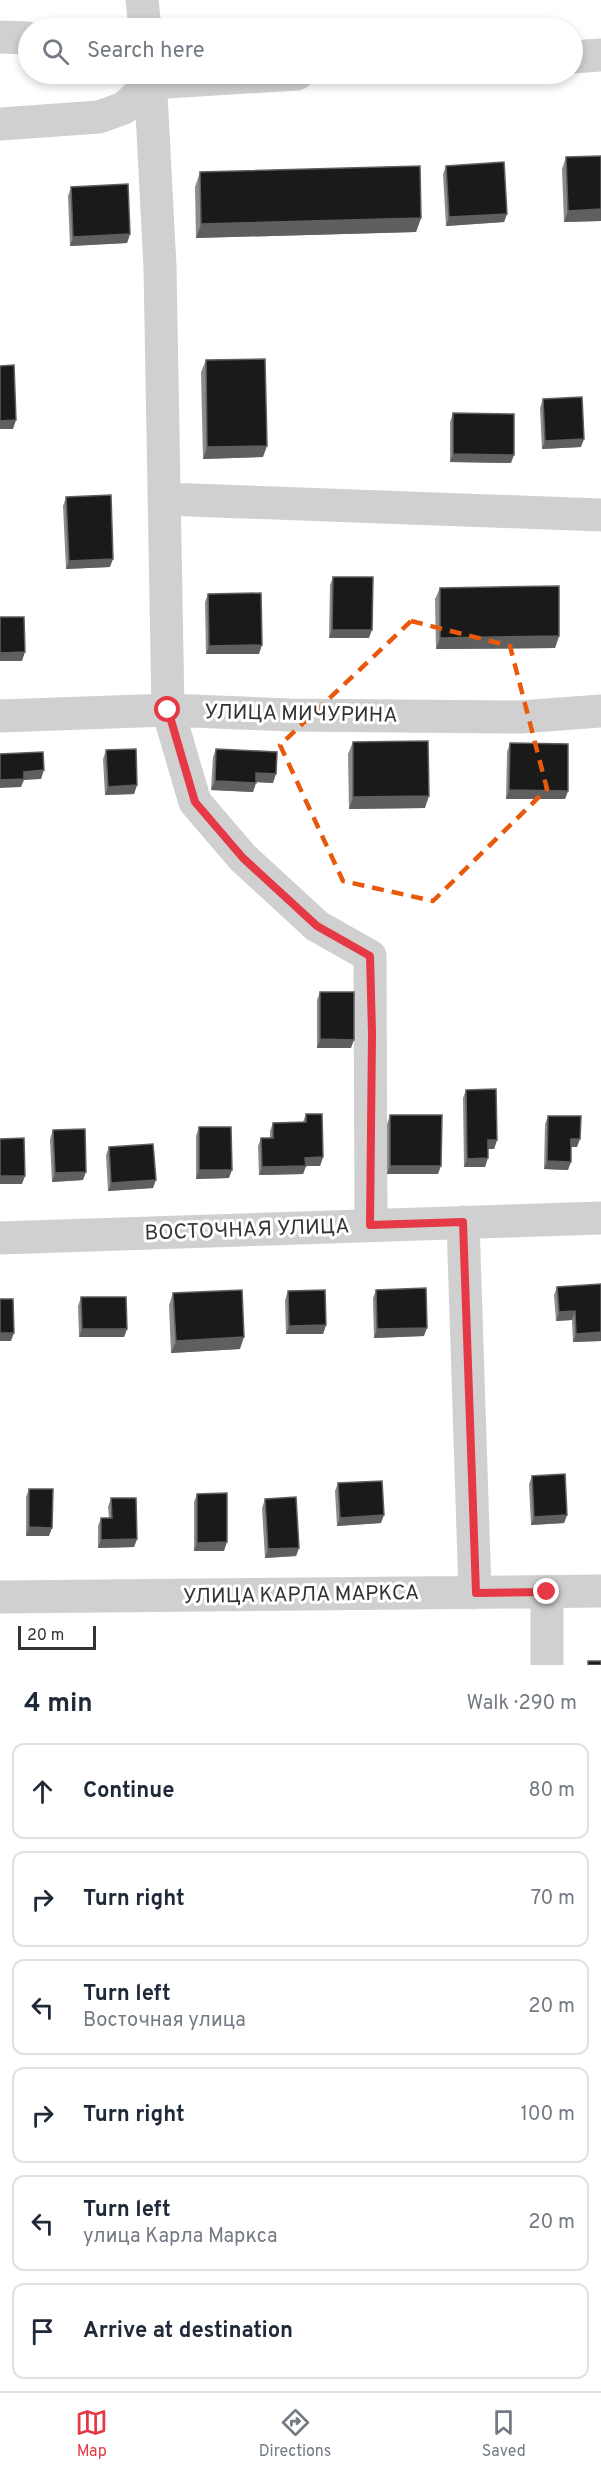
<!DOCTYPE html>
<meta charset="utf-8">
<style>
body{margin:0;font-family:Overpass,sans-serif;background:#f2f2f3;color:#1f2937}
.scale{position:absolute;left:18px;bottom:15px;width:78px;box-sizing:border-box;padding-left:6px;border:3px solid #333;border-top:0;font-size:16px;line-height:21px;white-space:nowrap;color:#333;-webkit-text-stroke:4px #fff;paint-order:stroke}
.stop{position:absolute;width:18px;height:18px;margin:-14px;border:4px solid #e63946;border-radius:50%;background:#fff}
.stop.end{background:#e63946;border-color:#fff;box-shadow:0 2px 6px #0008}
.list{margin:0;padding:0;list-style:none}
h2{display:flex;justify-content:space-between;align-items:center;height:78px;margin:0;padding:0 24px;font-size:26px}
h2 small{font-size:20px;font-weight:400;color:#747a83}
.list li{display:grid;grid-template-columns:39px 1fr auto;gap:18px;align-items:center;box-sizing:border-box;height:96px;margin:0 12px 12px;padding:0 12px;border:2px solid #e0e1e3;border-radius:12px}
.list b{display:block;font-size:22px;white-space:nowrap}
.list p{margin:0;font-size:20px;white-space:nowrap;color:#747a83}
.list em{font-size:20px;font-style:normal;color:#747a83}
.icon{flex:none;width:33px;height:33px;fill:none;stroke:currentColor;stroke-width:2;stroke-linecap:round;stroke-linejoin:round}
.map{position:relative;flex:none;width:601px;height:1665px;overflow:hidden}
.search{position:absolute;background:#fff;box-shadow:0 3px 9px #0003;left:18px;right:18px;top:18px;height:66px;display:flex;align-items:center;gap:15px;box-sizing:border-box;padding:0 21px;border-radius:33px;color:#747a83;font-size:22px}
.sheet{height:726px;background:#fff}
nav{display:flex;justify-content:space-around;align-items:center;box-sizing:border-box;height:84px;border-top:2px solid #e0e1e3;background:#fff;font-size:16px;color:#747a83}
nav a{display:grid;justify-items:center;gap:3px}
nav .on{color:#e63946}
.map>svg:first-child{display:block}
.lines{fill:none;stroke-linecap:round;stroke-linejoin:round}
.minor{stroke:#d0d0d0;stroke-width:33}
.wall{fill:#8c8c8c}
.shaded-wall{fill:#5f5f5f}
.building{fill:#1a1a1a;stroke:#5f5f5f;stroke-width:1.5}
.route{stroke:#e63946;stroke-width:8}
.marked{fill:none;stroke:#e8590c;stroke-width:4.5;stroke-dasharray:12 8;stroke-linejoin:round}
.labels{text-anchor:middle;stroke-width:6;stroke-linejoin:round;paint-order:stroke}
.street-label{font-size:21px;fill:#333;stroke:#fff}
</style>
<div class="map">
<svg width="601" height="1665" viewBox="0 0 601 1665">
<rect width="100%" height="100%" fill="#fff"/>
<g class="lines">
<path class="minor" d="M142,0L145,28
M0,37L28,38
M572,57L601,55
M150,74L160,267L168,710L195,802L243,858L317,926L370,956L371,1225
M0,124L99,117L124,108L151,83L297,74
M164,499L601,515
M0,716L168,710L289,715L520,717L601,711
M463,1222L475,1593
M0,1238L601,1218
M0,1597L601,1591
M547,1665V1592"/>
</g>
<path class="wall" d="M601,156V221L564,222L562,169L566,157Z
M446,166L507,214L504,222L446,226L443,174Z
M200,172L421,218L416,232L196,238L195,187Z
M71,187L130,234L127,243L70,246L68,196Z
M206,360L263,457L203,459L201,372Z
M543,399L581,447L542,449L540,408Z
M453,413L511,463L450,462V422Z
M66,497L110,567L66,569L63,506Z
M333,577L369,638H329L330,585Z
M440,588L559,636L555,648L436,649L435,599Z
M208,594L259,654H206L205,602Z
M353,742L425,808L349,809L348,754Z
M510,743L568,791L565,799H506L507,752Z
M216,749L273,783L256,782L253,792L211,790L213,757Z
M106,750L137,785L134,794L105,795L103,759Z
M320,992L351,1048H317V1000Z
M466,1090L497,1140L494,1149H488L485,1167H464L463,1098Z
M306,1114L323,1157L320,1166H306L303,1174L259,1175L258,1146L261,1138H270V1131L273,1123L303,1122Z
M390,1115L438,1174H387V1124Z
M548,1116L577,1147H571L568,1170L544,1169L545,1124Z
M199,1127L229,1178L196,1179V1136Z
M53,1130L83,1180L52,1182L50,1139Z
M109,1147L153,1188L108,1191L106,1155Z
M601,1284V1341L573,1342L572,1320L556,1321L554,1295L557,1287Z
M376,1290L424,1336L374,1338L373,1298Z
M288,1291L326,1325L323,1334H286L285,1300Z
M173,1293L240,1349L171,1353L169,1305Z
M81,1297L127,1329L124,1337H79L78,1306Z
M532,1476L567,1515L564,1523L531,1525L529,1484Z
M338,1483L381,1523L337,1526L335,1491Z
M29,1489L49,1536H26V1497Z
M197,1494L224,1551H194V1502Z
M111,1498L137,1539L134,1547L98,1548V1526L101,1518H109L108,1507Z
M265,1499L299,1548L296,1556L265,1558L262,1508Z"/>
<path class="shaded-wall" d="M601,209V221L564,222L568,211Z
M507,214L504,222L446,226L449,217Z
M421,218L416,232L196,238L201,224Z
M130,234L127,243L70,246L73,237Z
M16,420L13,429H0V421Z
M584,439L581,447L542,449L545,441Z
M267,446L263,457L203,459L207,447Z
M453,454L514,455L511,463L450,462Z
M113,559L110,567L66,569L69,561Z
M332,630H372L369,638H329Z
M559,636L555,648L436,649L440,638Z
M262,645L259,654H206L209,646Z
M25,652L22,661H0V653Z
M44,770L41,779L24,780L21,787L0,788V780L24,772Z
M256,773L276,774L273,783L253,782Z
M215,781L256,783L253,792L211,790Z
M137,785L134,794L105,795L108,787Z
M509,790L568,791L565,799H506Z
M429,796L425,808L349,809L353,797Z
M320,1039L354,1040L351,1048H317Z
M571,1139H580L577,1147H568Z
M488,1140H497L494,1149H485Z
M323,1157L320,1166H306L303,1174L259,1175L262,1167L305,1158Z
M488,1158L485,1167H464L467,1159Z
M547,1161L571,1162L568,1170L544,1169Z
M390,1166H441L438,1174H387Z
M199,1170H232L229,1178L196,1179Z
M86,1172L83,1180L52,1182L55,1173Z
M0,1176H25L22,1184H0Z
M156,1180L153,1188L108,1191L111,1183Z
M575,1311L572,1320L556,1321L559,1312Z
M326,1325L323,1334H286L289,1326Z
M427,1328L424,1336L374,1338L377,1329Z
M82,1329H127L124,1337H79Z
M601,1332V1341L573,1342L576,1334Z
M0,1333H14L11,1341H0Z
M244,1337L240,1349L171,1353L176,1341Z
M384,1515L381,1523L337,1526L340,1518Z
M567,1515L564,1523L531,1525L534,1517Z
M29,1527L52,1528L49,1536H26Z
M137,1539L134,1547L98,1548L101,1540Z
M227,1542L224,1551H194L197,1543Z
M299,1548L296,1556L265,1558L268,1549Z"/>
<path class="building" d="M601,156V209L568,211L566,157Z
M504,162L507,214L449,217L446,166Z
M420,166L421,218L201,224L200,172Z
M128,184L130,234L73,237L71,187Z
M265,359L267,446L207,447L206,360Z
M14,365L16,420L0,421V366Z
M582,397L584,439L545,441L543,399Z
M453,413L514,414V455L453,454Z
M111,495L113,559L69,561L66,497Z
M333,577H373L372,630H332Z
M559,586V636L440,638V588Z
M261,593L262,645L209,646L208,594Z
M0,617H24L25,652L0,653Z
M428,741L429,796L353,797V742Z
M510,743L568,744V791L509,790Z
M136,749L137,785L108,787L106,750Z
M216,749L277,752L276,774L256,773V783L215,781Z
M43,752L44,770L24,772V779L0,780V754Z
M320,992H354V1040L320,1039Z
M496,1089L497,1140H488V1158L467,1159L466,1090Z
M306,1114H322L323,1157L305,1158L306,1166L262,1167L261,1138H273V1123L306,1122Z
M390,1115H442L441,1166H390Z
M548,1116H581L580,1139H571V1162L547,1161Z
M199,1127H231L232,1170H199Z
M85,1129L86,1172L55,1173L53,1130Z
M24,1138L25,1176H0V1139Z
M153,1144L156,1180L111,1183L109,1147Z
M601,1284V1332L576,1334L575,1311L559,1312L557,1287Z
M426,1288L427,1328L377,1329L376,1290Z
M242,1290L244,1337L176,1341L173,1293Z
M325,1290L326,1325L289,1326L288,1291Z
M81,1297H126L127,1329H82Z
M0,1299H13L14,1333H0Z
M565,1474L567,1515L534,1517L532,1476Z
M382,1481L384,1515L340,1518L338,1483Z
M29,1489H53L52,1528L29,1527Z
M227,1493V1542L197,1543V1494Z
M296,1497L299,1548L268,1549L265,1499Z
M111,1498H136L137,1539L101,1540V1518H112Z
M588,1661H601V1665H588Z"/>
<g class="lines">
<path class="route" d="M168,710L195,802L243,858L317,926L370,956L372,1033L370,1225L463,1222L476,1593L547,1592"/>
</g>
<path class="marked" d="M411,621L510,646L547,789L433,901L343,881L280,745Z"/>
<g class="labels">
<g class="street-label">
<text transform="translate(301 713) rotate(1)" y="7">УЛИЦА МИЧУРИНА</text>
<text transform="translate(247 1229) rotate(-2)" y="7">ВОСТОЧНАЯ УЛИЦА</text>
<text transform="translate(301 1594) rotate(-1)" y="7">УЛИЦА КАРЛА МАРКСА</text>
</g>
</g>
</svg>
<div class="scale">20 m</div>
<div class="stop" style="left:168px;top:710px"></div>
<div class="stop end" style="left:547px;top:1592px"></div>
<div class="search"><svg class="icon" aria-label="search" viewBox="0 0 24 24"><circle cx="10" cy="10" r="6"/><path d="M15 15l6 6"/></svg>Search here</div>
</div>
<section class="sheet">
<h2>4 min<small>Walk · 290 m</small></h2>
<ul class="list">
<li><svg class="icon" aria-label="ahead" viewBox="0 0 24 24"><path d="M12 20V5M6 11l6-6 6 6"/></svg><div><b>Continue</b></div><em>80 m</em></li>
<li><svg class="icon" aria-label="right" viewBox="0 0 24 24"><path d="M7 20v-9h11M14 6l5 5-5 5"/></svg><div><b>Turn right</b></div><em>70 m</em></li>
<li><svg class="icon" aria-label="left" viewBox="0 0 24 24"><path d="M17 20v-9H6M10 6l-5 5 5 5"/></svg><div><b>Turn left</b><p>Восточная улица</p></div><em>20 m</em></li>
<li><svg class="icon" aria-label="right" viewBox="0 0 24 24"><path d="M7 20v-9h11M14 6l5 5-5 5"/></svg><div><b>Turn right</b></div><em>100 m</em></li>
<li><svg class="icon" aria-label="left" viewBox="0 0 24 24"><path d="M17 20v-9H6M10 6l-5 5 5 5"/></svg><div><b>Turn left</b><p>улица Карла Маркса</p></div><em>20 m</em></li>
<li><svg class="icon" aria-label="arrive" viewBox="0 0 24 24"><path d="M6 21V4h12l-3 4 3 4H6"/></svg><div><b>Arrive at destination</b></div></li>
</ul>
</section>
<nav>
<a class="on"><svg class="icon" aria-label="map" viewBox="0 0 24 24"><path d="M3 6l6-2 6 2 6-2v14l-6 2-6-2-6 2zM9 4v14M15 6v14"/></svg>Map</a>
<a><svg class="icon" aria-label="directions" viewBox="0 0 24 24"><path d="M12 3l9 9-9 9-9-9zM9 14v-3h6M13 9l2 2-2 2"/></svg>Directions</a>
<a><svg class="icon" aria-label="saved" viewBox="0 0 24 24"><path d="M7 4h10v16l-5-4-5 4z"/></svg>Saved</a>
</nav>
